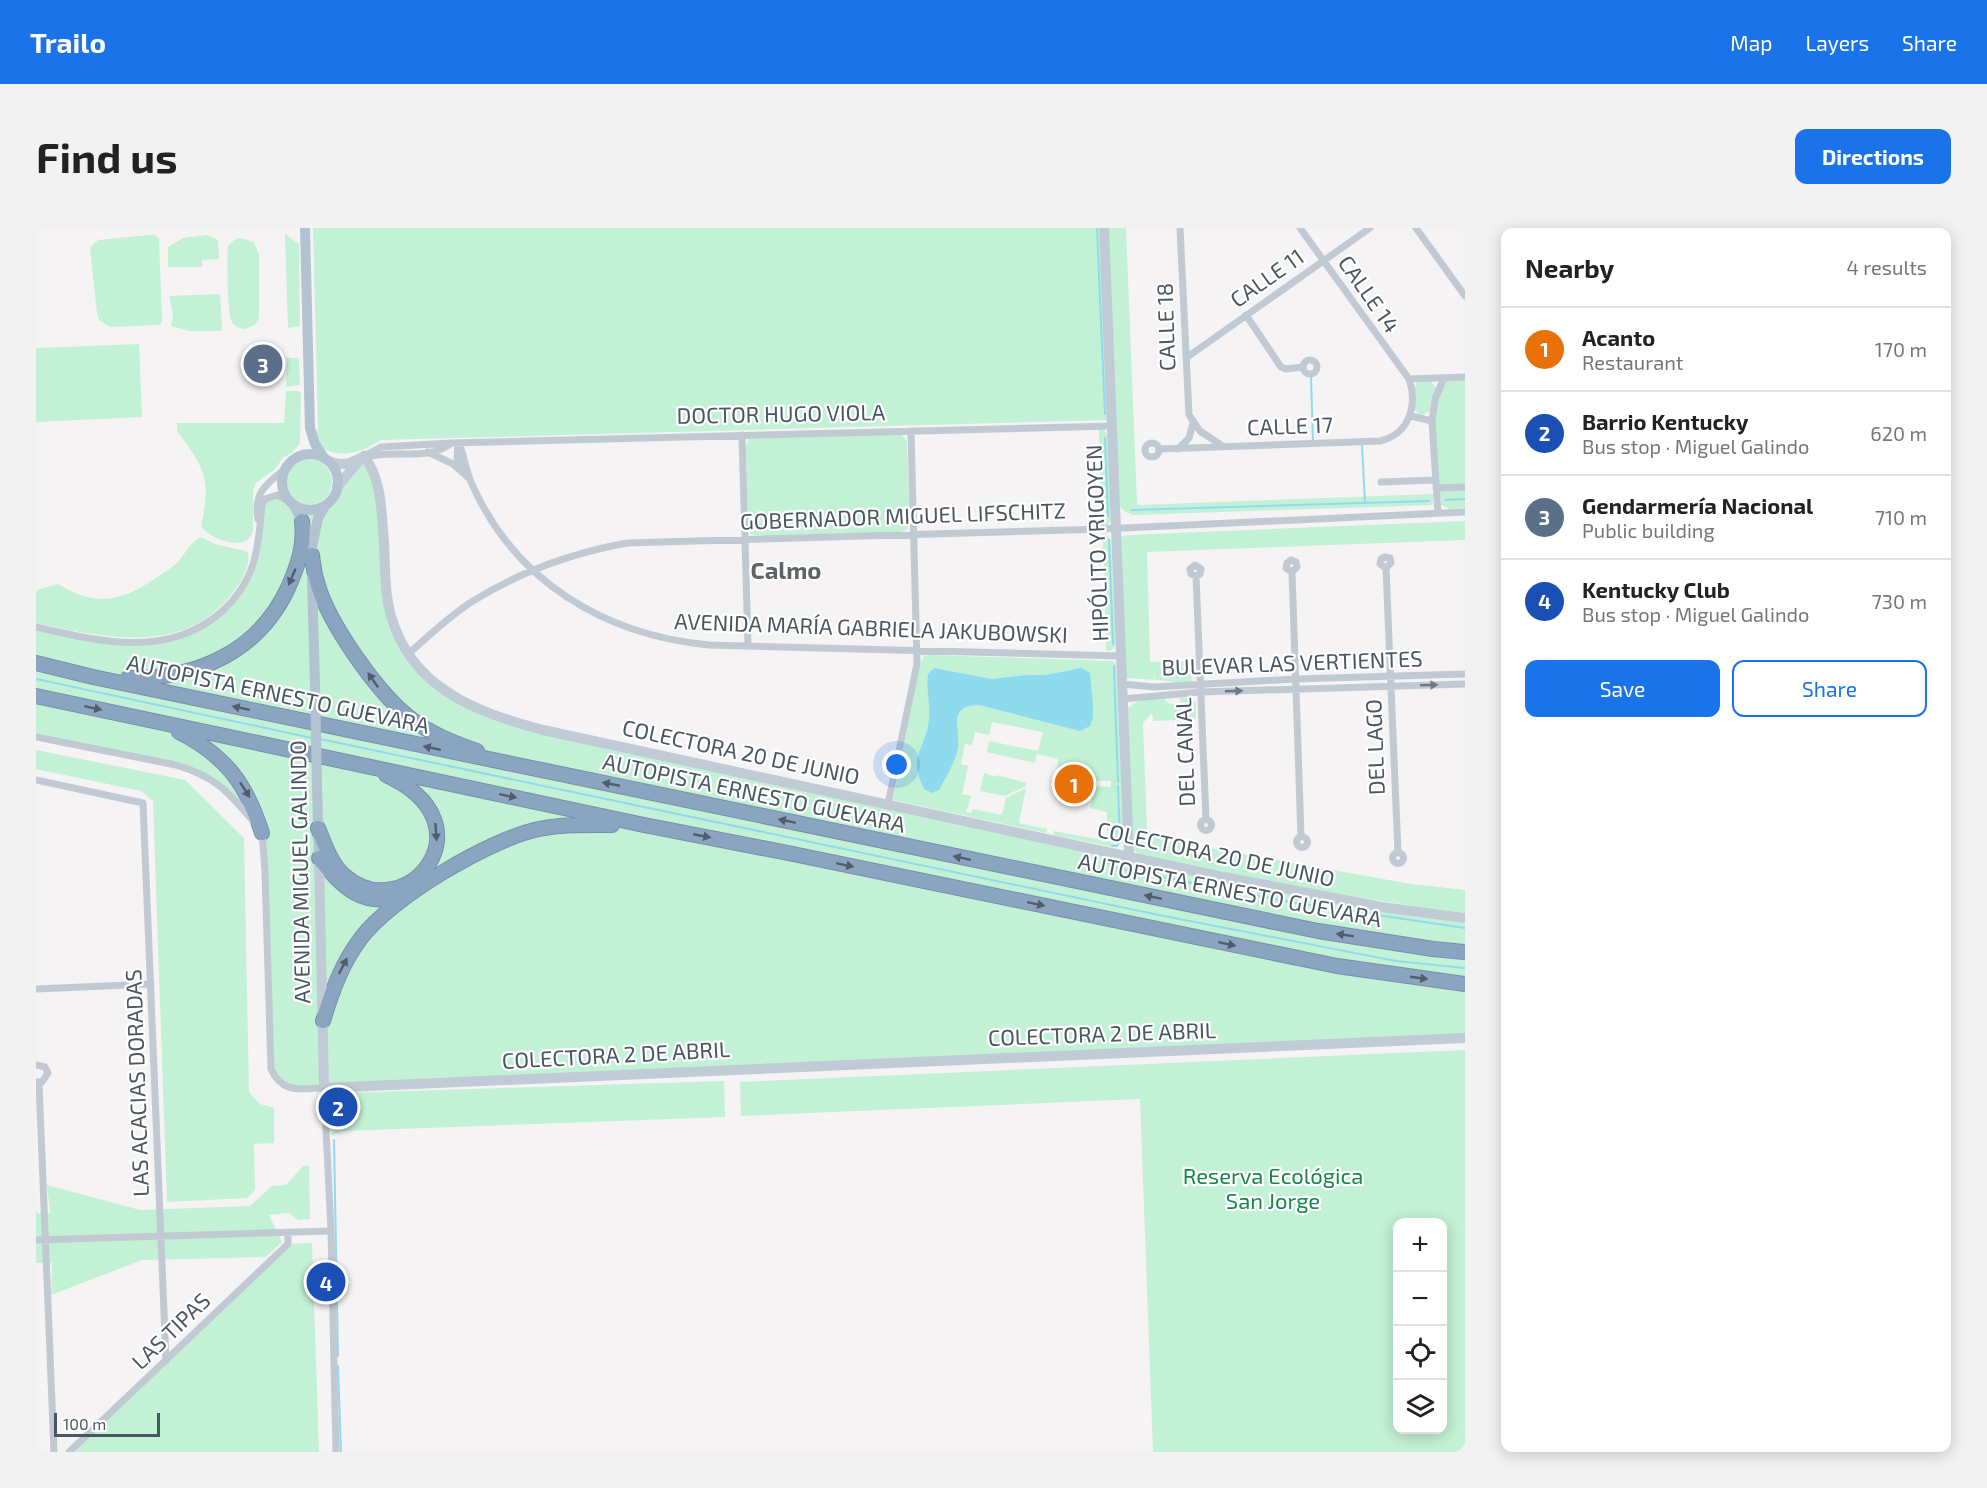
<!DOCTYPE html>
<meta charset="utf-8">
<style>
body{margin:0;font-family:"Exo 2",sans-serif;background:#f2f2f2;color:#222}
.controls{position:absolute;right:18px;bottom:18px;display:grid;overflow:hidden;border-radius:12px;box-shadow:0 3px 15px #0003}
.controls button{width:54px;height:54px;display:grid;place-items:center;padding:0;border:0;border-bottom:2px solid #e0e0e0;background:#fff;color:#222;font:30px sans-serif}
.scale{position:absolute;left:18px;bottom:15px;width:106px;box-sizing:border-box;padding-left:6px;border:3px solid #4a5661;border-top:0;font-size:16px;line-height:21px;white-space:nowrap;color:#4a5661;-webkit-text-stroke:4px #fff;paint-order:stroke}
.you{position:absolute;left:861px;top:537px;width:21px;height:21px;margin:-15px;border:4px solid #fff;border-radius:50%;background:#1a73e8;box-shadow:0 0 0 9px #1a73e833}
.badge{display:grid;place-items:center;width:39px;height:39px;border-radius:50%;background:#1a73e8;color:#fff;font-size:20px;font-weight:700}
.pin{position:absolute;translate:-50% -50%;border:3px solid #fff;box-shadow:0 2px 6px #0006}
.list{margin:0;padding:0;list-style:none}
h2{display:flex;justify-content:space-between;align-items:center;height:78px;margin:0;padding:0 24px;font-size:26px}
h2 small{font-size:20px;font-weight:400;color:#767676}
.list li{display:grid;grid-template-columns:39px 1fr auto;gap:18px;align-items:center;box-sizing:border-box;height:84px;padding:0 24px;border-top:2px solid #e0e0e0}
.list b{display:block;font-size:22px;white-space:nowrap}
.list p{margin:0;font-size:20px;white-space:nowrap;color:#767676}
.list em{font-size:20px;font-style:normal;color:#767676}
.actions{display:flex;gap:12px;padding:18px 24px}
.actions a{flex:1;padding:14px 0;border:2px solid #1a73e8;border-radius:12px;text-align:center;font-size:21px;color:#1a73e8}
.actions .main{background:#1a73e8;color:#fff}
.icon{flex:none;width:33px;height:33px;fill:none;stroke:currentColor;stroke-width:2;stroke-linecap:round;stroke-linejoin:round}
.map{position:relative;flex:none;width:1429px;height:1224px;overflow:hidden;border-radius:12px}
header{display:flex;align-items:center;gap:36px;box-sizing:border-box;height:84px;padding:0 30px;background:#1a73e8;color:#fff}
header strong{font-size:28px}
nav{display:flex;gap:33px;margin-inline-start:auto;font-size:21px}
.intro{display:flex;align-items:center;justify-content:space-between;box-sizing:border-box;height:144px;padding:0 36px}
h1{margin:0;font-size:42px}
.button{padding:15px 27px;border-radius:12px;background:#1a73e8;color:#fff;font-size:21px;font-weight:700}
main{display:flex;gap:36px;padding:0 36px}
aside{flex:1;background:#fff;border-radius:12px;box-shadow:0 3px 15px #0003}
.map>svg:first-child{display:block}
.green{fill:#c3f1d5;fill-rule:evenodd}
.water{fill:#90daee}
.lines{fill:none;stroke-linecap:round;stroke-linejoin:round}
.stream{stroke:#90daee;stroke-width:2}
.highway-casing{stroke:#7690ad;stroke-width:16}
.street{stroke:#c1cad2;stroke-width:7}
.secondary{stroke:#c1cbd6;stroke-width:10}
.primary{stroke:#b3c2d1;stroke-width:10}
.highway{stroke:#8ba5c1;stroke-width:14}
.primary-bridge{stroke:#b3c2d1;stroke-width:10}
.oneway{fill:#505e6b}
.oneway2{fill:#6e7983}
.labels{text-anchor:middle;stroke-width:4.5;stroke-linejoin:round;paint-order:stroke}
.street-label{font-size:22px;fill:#4a5661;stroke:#fff}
.park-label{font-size:22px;fill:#17864f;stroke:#fff}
.neighbourhood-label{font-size:24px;font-weight:bold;fill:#5f6368;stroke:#fff}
</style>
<header>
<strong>Trailo</strong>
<nav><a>Map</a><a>Layers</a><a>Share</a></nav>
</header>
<div class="intro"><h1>Find us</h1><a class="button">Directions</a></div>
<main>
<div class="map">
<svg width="1429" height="1224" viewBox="0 0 1429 1224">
<rect width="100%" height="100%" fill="#f5f3f3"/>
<path class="green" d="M277,0H1064L1071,192L345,212C326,224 305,232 285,219L280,203L282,202Z
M1070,0H1090L1101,275L1103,277L1397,266V277L1097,287L1088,283L1084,278Z
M249,6L263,16L264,98L252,100Z
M114,7H119L123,11L126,94L123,97L74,99L63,92L61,85L54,20L62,12Z
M171,7L182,12L183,31L166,32V39H132V19L147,10Z
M204,10L218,14L223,27V90L219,97L208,101C203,100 199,99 196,94C191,85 191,30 192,18L198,12Z
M184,66L186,96V101L184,103H154L135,98L137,87L133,68Z
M103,116L106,189L0,194V120Z
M251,130H261L263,132L264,157L250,159Z
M1429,149V280L1413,281L1405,277L1404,266H1400L1396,193L1408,150Z
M1395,153L1400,160L1395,172L1394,183L1387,187H1384L1379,182L1378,160L1381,154Z
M250,163H261L265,165L264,215L257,224L247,230L239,241L220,255L217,263V303L213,311C202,321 172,310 165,298C176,252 168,239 141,203V195H248Z
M1063,201H1067L1072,208L1075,291L1072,297L1065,298Z
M865,206L871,213L874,294L872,301L865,304L722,308L715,306L712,299L710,217L713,211Z
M250 254a23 23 0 1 1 46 0a23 23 0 1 1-46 0Z
M325,232L336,239L351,369L379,435L450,484L1093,628L1429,690V810L259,861L238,849L226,605L199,571L157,542L0,509V399L99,415L146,408L191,379L217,336L226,277L236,268C253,276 276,291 293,274C298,269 299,263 303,257C309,248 318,240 325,232Z
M1429,293V312L1111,324L1114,434L1157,433L1155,455C1143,455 1131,452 1119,452L1118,445V452L1091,450L1089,448L1085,309L1091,307Z
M1067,306H1070L1075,312L1080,416L1076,422L1070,423Z
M165,309L179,316L209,323L212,325C215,339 205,353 198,363C150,429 68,410 0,395V364L4,361L22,356C59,379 86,374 121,349C127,345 134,341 140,336C150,326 151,317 165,309Z
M895,427L1077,433L1080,436L1088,612L1085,616L1077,619L1018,607V603L1071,613V584L1054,580L1059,558L1075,559V553H1060L1040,548V544L1021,540L1022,531L1001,526L999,535L951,524L953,513L1002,523L1007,504L956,494L953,507L939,504L936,517L929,516L925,536L932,538L926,566L935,568L930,584L935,585L937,581L966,587L970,570L990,560L983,595L1011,601L1010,605L857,572L885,433L888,428Z
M1125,469L1134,476L1144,475L1145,472L1142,469L1156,470L1160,475V491L1117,493L1116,485L1107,495L1111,602L1168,619L1375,656L1429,662V685C1320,671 1212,650 1104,627L1098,622L1090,481L1104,472Z
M0,522L149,552L208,610L213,864L224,876L238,880V915L218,916L219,962L211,970L131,974L117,573L105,563L0,541Z
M948,545L960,549L961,547L990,555V558L969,568L944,563Z
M1429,822V1224H1117L1104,871L705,888L704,854ZM1362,994H1406V1202H1362Z
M688,853L689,889L307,903L296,907L295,885L298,881L303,884L307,877L303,874L308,865Z
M267,938H273L274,991L262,992L253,985L233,987L246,1014L230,1029L106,1032L15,1067L16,1035H0V983L3,986L14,985L11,957L104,982L214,978L236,958L250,957Z
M276,1015L283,1224H33L252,1016Z"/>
<path class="water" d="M898,440L956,451L990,447H1010L1045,440L1054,445L1057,478V490L1054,498L1044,503L943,477C911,478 924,498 922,519C920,533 910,549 903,562L896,565L888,561C870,525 892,521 893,488C894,474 890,460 892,446Z"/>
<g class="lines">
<path class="stream" d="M1061,0L1069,186
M1275,149L1277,215
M1069,210L1072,288
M1326,217L1329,274
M1409,272L1429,271
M1096,282L1393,273
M1073,312L1077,416
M1078,438L1082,554
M0,451L276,510
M284,511L1123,687L1360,733L1429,740
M1076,618H1081L1084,613L1082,558
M1074,629L1071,635L1080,640L1254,674L1429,700
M298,912L302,1128
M302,1138L305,1224"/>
<g class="highway-casing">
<path id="highway" d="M276,327C277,336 278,345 281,354C292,395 344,469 378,493C397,507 420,516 441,523
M0,435L57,449L1282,703L1397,721L1429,724
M92,450C161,451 222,424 252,360C262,337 269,318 266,293
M0,468L608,597L752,625L1301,738L1429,756
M143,504C190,528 210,555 226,605
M282,600C289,617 295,636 309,648C369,700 459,597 350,547
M283,630C308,661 326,680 368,668
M287,793C296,763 306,735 325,710C355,670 454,611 503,601C528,596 551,597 576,597"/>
</g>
<path class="street" d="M1144,0L1153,187L1164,203L1185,217
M1380,0L1429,68
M1210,87L1245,139L1250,141L1267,139
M1150,130L1334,0
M1267 139a7 7 0 1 1 14 0a7 7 0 1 1-14 0Z
M1373,151L1429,149
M1375,188L1396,193
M706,207L712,418
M1109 222a7 7 0 1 1 14 0a7 7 0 1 1-14 0Z
M423,215C428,228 430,242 435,254C478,353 568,407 673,417L1085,428
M422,217L421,230L425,241
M1124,221L1344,213C1373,206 1382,178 1373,151L1264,0
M1142,221L1153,210L1157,195
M392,224L417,236L433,250
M328,228L345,219L415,215L1075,198
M330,229C356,221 390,233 413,217
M1345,254L1400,252
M1400,260L1429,259
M1402,285L1396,193L1399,171L1408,150
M222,291C217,265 231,255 249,241
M1350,340L1344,336L1345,331L1349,329L1354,330L1355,335L1350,340L1362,625
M1256,344L1250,340L1251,335L1255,332L1260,334L1261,339L1256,344L1265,608
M1160,348L1155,346L1154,341L1159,337L1165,341L1164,346L1160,348L1170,591
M0,399C62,413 130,431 184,385C199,372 211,355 217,336C223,318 224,296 226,277L229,271L241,267L252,273
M372,426C393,408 413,388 437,373C485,343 536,325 591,315L1067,301L1429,284
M1086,456L1118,459L1260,451L1429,446
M1086,471L1165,464L1429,456
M0,509L140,537C179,549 191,562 217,593
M0,552L107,575L130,1133
M852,576L881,436L875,203
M1164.5 597a5.5 5.5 0 1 1 11 0a5.5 5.5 0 1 1-11 0Z
M226,604L229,644L235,841C247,867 265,860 288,860L295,1003L300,1224
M1260.5 614a5.5 5.5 0 1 1 11 0a5.5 5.5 0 1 1-11 0Z
M1356.5 630a5.5 5.5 0 1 1 11 0a5.5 5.5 0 1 1-11 0Z
M0,761L115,756
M0,837L9,839L12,845L6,854H0
M3,855L18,1224
M0,1012L295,1003
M33,1224L252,1016V1004"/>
<path class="secondary" d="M1068,0L1093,628
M291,232C305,240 316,235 328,228C344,249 345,276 347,301C350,330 347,360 355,388C376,461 440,484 507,502L1182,648L1346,679L1429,690
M301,259L322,234
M283,630L288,860L1429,810"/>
<path class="primary" d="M269,0L274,200L279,216L288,230
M246 254a28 28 0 1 1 56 0a28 28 0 1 1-56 0Z
M258,278C269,295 275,313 276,333
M276,319L282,290L289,278
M276,349L279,456
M281,558L283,630"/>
<use href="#highway" class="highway"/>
<path class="primary-bridge" d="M279,456L281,558"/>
</g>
<defs><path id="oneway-solid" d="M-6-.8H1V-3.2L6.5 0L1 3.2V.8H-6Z" transform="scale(1.5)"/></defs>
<g class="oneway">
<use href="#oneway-solid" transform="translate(256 349) rotate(113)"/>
<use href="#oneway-solid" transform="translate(337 452) rotate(-125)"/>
<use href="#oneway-solid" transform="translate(57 480) rotate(12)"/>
<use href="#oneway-solid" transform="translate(205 480) rotate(-168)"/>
<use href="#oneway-solid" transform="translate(396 520) rotate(-168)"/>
<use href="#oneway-solid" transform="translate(575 556) rotate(-169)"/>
<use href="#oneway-solid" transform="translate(209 562) rotate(57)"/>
<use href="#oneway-solid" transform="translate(472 568) rotate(12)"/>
<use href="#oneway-solid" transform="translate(751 593) rotate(-168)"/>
<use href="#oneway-solid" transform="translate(400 604) rotate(86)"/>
<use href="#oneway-solid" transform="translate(666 608) rotate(11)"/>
<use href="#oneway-solid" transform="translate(926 630) rotate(-168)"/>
<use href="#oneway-solid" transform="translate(809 637) rotate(12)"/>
<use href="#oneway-solid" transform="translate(1117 669) rotate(-168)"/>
<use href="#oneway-solid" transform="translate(1000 676) rotate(12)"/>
<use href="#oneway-solid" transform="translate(1309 707) rotate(-171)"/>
<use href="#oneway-solid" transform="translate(1191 716) rotate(12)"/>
<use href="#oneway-solid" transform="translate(307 738) rotate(-63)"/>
<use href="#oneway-solid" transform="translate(1383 750) rotate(8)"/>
</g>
<g class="oneway2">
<use href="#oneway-solid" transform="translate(1393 457) rotate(-2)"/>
<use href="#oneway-solid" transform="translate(1198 463) rotate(-2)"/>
</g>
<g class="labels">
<g class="street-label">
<text transform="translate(1231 50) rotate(-35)" y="8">CALLE 11</text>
<text transform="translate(1333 66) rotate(55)" y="8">CALLE 14</text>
<text transform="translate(1130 99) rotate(-92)" y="8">CALLE 18</text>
<text transform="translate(745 186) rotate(-1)" y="8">DOCTOR HUGO VIOLA</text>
<text transform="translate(1254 198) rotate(-2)" y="8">CALLE 17</text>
<text transform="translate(867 288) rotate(-2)" y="8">GOBERNADOR MIGUEL LIFSCHITZ</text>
<text transform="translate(1061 315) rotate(-92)" y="8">HIPÓLITO YRIGOYEN</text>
<text transform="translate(835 400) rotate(2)" y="8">AVENIDA MARÍA GABRIELA JAKUBOWSKI</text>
<text transform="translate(1256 435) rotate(-2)" y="8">BULEVAR LAS VERTIENTES</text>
<text transform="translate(242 466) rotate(12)" y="8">AUTOPISTA ERNESTO GUEVARA</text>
<text transform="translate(1339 519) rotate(-92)" y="8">DEL LAGO</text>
<text transform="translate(705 524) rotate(12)" y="8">COLECTORA 20 DE JUNIO</text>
<text transform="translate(1149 524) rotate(-92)" y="8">DEL CANAL</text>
<text transform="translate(718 565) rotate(12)" y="8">AUTOPISTA ERNESTO GUEVARA</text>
<text transform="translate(1180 626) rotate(12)" y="8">COLECTORA 20 DE JUNIO</text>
<text transform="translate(264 644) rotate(-91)" y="8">AVENIDA MIGUEL GALINDO</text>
<text transform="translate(1194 662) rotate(11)" y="8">AUTOPISTA ERNESTO GUEVARA</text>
<text transform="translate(1066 806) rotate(-2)" y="8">COLECTORA 2 DE ABRIL</text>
<text transform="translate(580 827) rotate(-3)" y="8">COLECTORA 2 DE ABRIL</text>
<text transform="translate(101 855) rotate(-92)" y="8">LAS ACACIAS DORADAS</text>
<text transform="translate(135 1103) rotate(-44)" y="8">LAS TIPAS</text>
</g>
<g class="park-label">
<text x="1237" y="956">Reserva Ecológica<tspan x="1237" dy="25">San Jorge</tspan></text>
</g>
<g class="neighbourhood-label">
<text x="750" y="351">Calmo</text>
</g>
</g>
</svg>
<div class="controls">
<button>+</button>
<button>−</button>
<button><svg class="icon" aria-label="locate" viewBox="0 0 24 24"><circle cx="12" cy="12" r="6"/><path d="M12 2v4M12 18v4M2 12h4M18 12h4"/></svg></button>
<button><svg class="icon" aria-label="layers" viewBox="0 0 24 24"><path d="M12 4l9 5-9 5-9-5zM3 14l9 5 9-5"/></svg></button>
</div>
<div class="scale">100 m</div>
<div class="you"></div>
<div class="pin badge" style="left:1038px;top:556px;background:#e8710a">1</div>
<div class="pin badge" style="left:302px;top:879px;background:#1a4fb4">2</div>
<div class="pin badge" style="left:227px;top:136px;background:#5c6f8a">3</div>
<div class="pin badge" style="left:290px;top:1054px;background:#1a4fb4">4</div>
</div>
<aside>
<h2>Nearby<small>4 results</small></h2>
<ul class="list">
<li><span class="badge" style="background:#e8710a">1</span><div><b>Acanto</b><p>Restaurant</p></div><em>170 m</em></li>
<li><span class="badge" style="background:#1a4fb4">2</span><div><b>Barrio Kentucky</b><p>Bus stop · Miguel Galindo</p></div><em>620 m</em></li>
<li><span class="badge" style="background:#5c6f8a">3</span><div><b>Gendarmería Nacional</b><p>Public building</p></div><em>710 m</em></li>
<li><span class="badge" style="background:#1a4fb4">4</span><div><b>Kentucky Club</b><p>Bus stop · Miguel Galindo</p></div><em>730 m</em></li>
</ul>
<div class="actions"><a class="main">Save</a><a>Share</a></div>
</aside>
</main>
